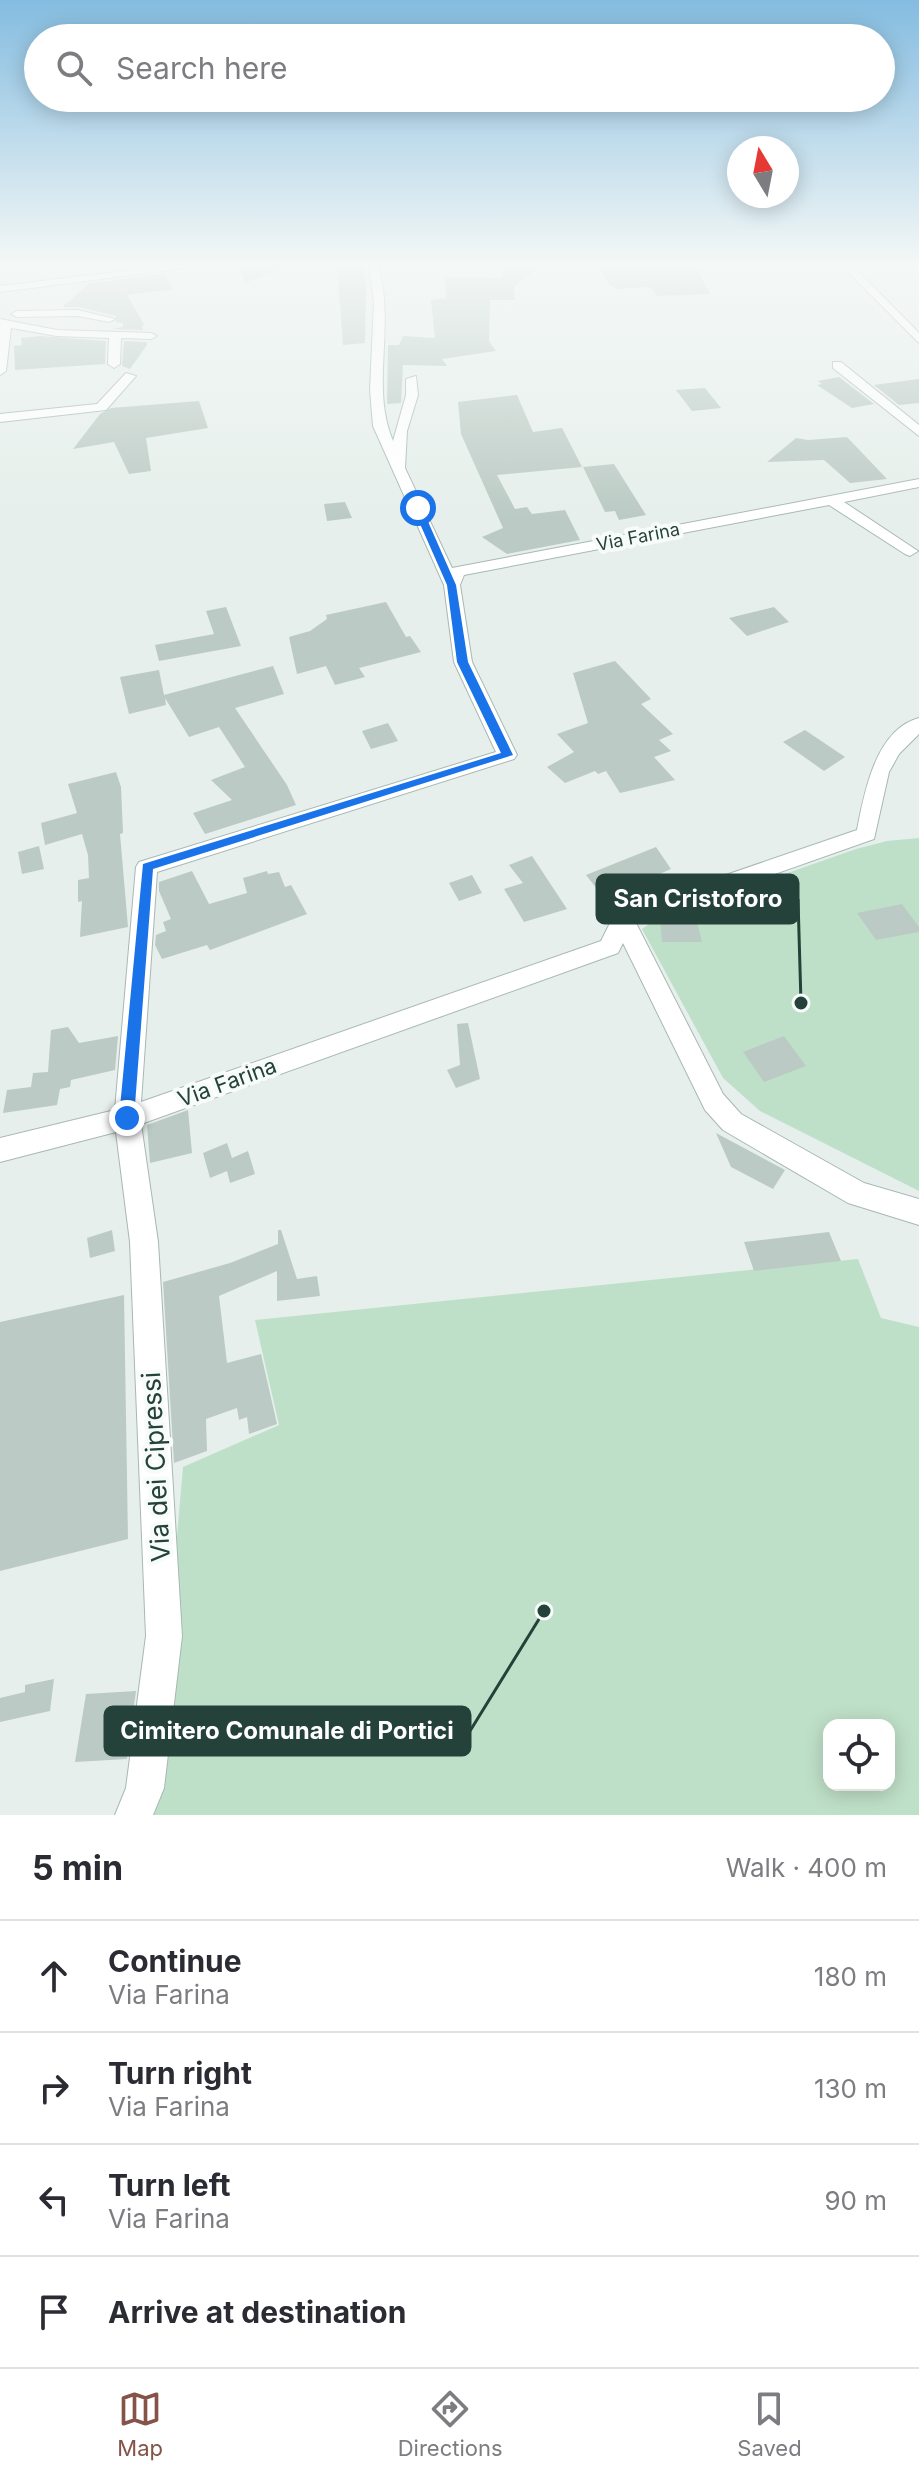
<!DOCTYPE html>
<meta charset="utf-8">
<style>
body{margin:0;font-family:Inter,sans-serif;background:#f2f2f3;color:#2b2b33}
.controls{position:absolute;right:24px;bottom:24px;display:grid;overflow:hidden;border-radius:16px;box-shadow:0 4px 20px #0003}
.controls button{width:72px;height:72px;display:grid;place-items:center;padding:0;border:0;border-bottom:2px solid #e1e1e2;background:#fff;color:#2b2b33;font:40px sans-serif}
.compass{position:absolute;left:727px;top:136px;width:72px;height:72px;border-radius:50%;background:#fff;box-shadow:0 4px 20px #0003;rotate:350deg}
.stop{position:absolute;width:24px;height:24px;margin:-18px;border:6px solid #1a73e8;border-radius:50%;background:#fff}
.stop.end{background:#1a73e8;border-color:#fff;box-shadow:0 2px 8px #0008}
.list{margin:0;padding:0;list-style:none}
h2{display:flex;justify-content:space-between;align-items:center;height:104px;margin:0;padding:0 32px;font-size:34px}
h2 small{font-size:26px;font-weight:400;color:#7c7c81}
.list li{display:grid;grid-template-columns:52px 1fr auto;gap:24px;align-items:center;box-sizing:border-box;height:112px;padding:0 32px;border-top:2px solid #e1e1e2}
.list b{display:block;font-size:30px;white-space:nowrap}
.list p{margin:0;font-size:26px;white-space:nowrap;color:#7c7c81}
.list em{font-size:26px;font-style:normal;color:#7c7c81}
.icon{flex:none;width:44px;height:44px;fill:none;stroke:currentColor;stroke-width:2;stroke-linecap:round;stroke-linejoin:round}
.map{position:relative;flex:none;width:919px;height:1815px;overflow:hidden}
.search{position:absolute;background:#fff;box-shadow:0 4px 20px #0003;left:24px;right:24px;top:24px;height:88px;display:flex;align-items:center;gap:20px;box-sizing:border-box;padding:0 28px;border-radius:44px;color:#7c7c81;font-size:30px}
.sheet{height:552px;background:#fff}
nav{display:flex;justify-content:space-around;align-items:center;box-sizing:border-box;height:112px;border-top:2px solid #e1e1e2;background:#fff;font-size:22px;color:#7c7c81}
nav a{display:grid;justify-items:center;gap:4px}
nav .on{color:#855347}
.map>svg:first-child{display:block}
.green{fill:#bfe0c8;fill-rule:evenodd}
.building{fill:#bbcac4}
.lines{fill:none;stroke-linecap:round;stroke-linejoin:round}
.minor-casing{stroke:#a8b8b2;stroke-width:2}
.minor{fill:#fff;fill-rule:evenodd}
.route{fill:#1a73e8}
.labels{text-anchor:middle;stroke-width:8;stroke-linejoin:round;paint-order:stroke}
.far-street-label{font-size:18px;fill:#24423a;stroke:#f7fbf9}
.street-label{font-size:22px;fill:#24423a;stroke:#f7fbf9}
.near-street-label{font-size:26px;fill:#24423a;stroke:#f7fbf9}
.leader{fill:none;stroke:#24423a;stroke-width:3}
.callout-dot{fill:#24423a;stroke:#f7fbf9;stroke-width:3}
.callout{fill:#24423a;stroke:#24423a;stroke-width:3}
.callout-label{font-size:24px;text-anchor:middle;font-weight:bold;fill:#fff}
</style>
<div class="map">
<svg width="919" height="1815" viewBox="0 0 919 1815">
<rect width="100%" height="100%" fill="#e6efeb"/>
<path class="green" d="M919,838V1191L760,1111L723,1078L642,929L656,919L856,849L887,841Z
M858,1259L881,1318L919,1327V1815H153L183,1467L279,1425L255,1320ZM829,1725H889V1785H829Z"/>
<path class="building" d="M239,263H293V264L245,283Z
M337,263H362L366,287L365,343L343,345Z
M595,263L695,265L710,294L657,296L650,287L619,289L610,285Z
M504,267L538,268L514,287L515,300H490L489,341L496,351L442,359L447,366L403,365L401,403L387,404L388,345H399L403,336L435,338L431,300L446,298L445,277L502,278Z
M165,274L173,289L127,295L145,326L142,325L143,330L111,329L123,327V323L116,322V316L79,307H62L90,283Z
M41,336L106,341L105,364L15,370L14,346L22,345L21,338Z
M124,341L147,342V345L130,369L122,366Z
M839,377L874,404L852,408L817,385L822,384L818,381Z
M919,379V403L899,405L874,385Z
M705,388L721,408L692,411L676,390Z
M517,395L533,432L562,428L582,467L497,475L515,509L527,507L532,514L565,510L580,540L507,554L482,537L503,528L461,434L458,402Z
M199,401L208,428L146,438L151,471L129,474L114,442L73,449L100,414L111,408Z
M847,437L887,479L850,483L824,460L767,462L796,438L808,440Z
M614,464L646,515L619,520L615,511L605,512L583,467Z
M345,502L352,518L327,521L324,504Z
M386,602L406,637L410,636L421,652L359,668L365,677L335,685L326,666L297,674L289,637L310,631L327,619L326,615Z
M226,607L241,646L159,661L155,645L214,634L206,611Z
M774,607L789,622L747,636L729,618Z
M615,661L651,699L641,704L673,734L659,740L671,751L654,757L675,780L620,793L606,771L598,774L595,771L565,783L547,767L574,752L557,734L588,723L573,673Z
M273,666L284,694L235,708L287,785L296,805L205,834L193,813L232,800L211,780L245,767L219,727L189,737L165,698L166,705L129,714L120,677L159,670L164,695Z
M388,723L398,741L371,749L362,731Z
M805,730L845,757L824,771L783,742Z
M116,772L121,787L123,833L120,834L128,927L80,937L82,901L78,902V880L89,878L88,855L82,834L45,845L41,823L77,813L68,784Z
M39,846L44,869L22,874L18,852Z
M656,847L671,869L604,898L586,875Z
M532,856L567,909L524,922L504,889L523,883L509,865Z
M192,871L209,904L247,893L243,878L267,871L268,874L279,872L285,887L291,885L307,914L210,950L207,945L162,959L155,945L156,935L166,931L163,922L171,919L159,891V882Z
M472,875L482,893L459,901L449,883Z
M902,904L919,927V932L876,940L857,913Z
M694,908L702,942H662L660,919Z
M468,1023L480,1079L456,1088L447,1070L460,1065L457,1024Z
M68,1027L79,1043L118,1036L115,1070L71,1080L70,1087L60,1089L57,1105L3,1113L7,1090L31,1087L33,1073L48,1072L51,1030Z
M784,1036L806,1066L764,1082L743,1052Z
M188,1110L192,1153L150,1163L147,1125Z
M716,1133L785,1170L773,1189L731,1167Z
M227,1143L232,1158L248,1151L255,1174L230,1183L227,1171L210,1178L203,1153Z
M112,1230L115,1251L90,1258L87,1238Z
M278,1230H281L297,1279L317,1276L320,1296L277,1301V1271L219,1296L227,1363L261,1354L277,1424L249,1434L247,1417L239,1420L237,1408L206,1419L207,1451L174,1463L163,1282L230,1263L278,1244Z
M829,1232L841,1261L754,1271L744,1242Z
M124,1295L128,1539L0,1571V1322Z
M54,1679L50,1711L0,1722V1698L25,1692V1685Z
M136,1691L127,1759L75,1762L86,1694Z"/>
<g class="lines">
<g class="minor-casing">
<path id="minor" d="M193,263H225L0,292V286Z
M368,263H378C380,276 384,289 384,301C388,348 374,396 393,441L406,395V379L416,376L418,395L407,431L405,468L452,568L919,479V487L844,502L918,551L910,556L905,554L829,505L464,575L460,585L472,662L517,755L514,759L157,872L141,1102L601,941L615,913L857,830C864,793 876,729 919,718V734L899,754L889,772L874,839L636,923L723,1094L741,1114L864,1183L919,1199V1225L848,1203L723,1130L705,1110L623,943L618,953L141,1124L158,1242L182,1636L164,1788L153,1815H115L126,1788L146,1636L130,1242L116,1132L0,1162V1138L115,1110L136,867L139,862L496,752L454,662L444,585L373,426L370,390L374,301Z
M839,263H850L919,333V343Z
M78,310L115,319L109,322L78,316L17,317L11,314L17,311Z
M0,319L57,330L151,333L157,336L151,339L121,338L120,364L114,368L108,364L109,338L57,336L11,328L6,371L0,375Z
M833,362H841L919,425V436L833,368Z
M126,373L136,376L106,410L0,422V414L97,404Z"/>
</g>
<use href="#minor" class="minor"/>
</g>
<linearGradient id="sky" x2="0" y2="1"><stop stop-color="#84bce0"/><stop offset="0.51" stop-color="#f4f8f6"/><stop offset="1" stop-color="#f4f8f6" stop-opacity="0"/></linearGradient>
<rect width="919" height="517" fill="url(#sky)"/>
<path class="route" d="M418,506L422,508L456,585L468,662L513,755L153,869L134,1118L127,1124L121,1122L119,1118L143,864L501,753L457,662L447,585L413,508Z"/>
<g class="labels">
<g class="far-street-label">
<text transform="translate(638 537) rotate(-11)" y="6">Via Farina</text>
</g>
<g class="street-label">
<text transform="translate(227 1082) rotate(-20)" y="8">Via Farina</text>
</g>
<g class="near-street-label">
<text transform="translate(156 1467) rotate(-93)" y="9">Via dei Cipressi</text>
</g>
</g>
<path class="leader" d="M801 1003L798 899M544 1611L470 1731"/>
<g class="callout-dot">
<circle cx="801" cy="1003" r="8"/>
<circle cx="544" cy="1611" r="8"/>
</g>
<g class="callout">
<rect x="597" y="875" width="201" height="48" rx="8"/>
<rect x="105" y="1707" width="365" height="48" rx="8"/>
</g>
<g class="callout-label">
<text x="698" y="907">San Cristoforo</text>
<text x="287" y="1739">Cimitero Comunale di Portici</text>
</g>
</svg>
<div class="controls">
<button><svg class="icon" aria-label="locate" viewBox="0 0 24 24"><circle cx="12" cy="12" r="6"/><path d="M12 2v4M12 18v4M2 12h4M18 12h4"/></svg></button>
</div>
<svg class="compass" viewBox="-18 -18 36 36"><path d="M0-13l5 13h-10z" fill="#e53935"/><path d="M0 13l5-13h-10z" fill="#7c7c81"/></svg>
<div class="stop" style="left:418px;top:508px"></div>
<div class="stop end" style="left:127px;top:1118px"></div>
<div class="search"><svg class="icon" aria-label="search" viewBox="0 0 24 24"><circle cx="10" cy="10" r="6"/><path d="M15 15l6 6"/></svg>Search here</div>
</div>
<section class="sheet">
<h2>5 min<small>Walk · 400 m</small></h2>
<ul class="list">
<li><svg class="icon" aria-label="ahead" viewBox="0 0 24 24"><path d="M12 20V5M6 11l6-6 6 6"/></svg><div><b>Continue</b><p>Via Farina</p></div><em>180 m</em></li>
<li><svg class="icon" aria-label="right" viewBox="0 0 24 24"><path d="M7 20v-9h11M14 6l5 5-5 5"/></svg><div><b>Turn right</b><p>Via Farina</p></div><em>130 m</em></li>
<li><svg class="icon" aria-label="left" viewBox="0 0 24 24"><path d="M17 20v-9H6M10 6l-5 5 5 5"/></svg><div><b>Turn left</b><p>Via Farina</p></div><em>90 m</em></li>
<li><svg class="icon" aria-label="arrive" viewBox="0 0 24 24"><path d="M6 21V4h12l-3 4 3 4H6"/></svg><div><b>Arrive at destination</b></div></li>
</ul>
</section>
<nav>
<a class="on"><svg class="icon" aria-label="map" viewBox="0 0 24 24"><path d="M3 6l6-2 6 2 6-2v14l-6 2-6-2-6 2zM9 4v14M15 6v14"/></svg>Map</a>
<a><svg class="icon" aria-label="directions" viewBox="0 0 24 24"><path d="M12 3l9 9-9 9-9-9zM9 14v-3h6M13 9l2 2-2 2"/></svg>Directions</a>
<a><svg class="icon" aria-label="saved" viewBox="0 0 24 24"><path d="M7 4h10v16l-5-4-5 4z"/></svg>Saved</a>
</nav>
